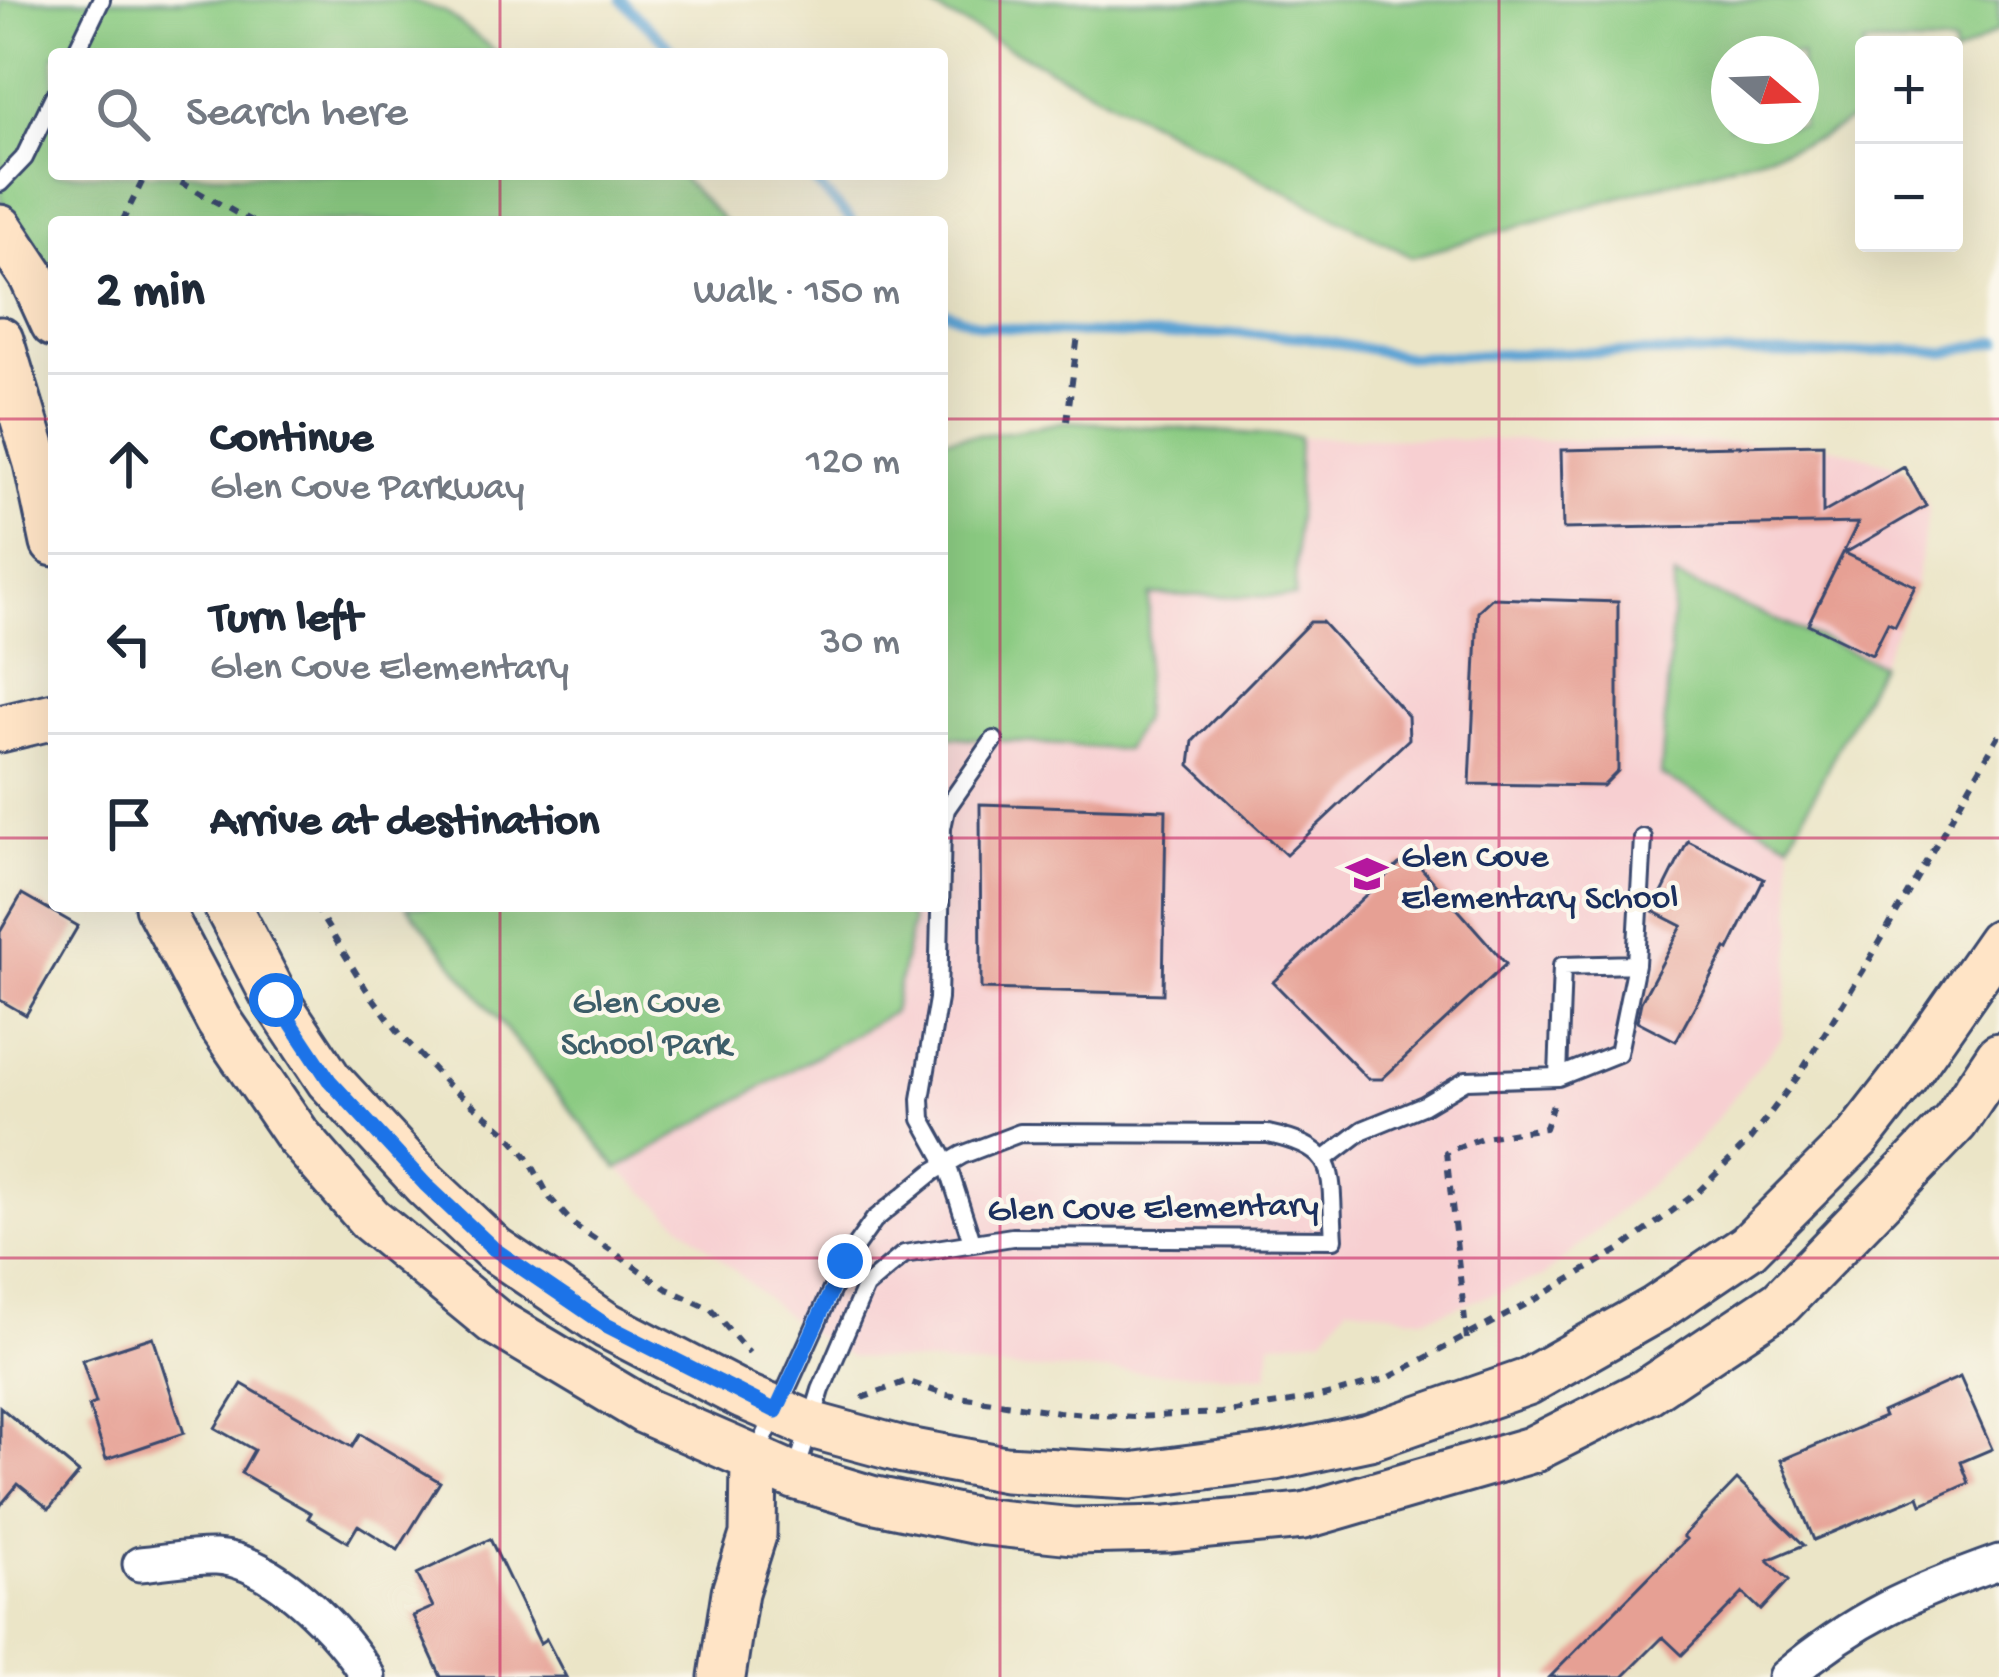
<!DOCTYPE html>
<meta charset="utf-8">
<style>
body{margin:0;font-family:"Gochi Hand",sans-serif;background:#f6f6f7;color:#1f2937}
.controls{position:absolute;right:36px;top:36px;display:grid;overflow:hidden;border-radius:12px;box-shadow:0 12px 48px #0002}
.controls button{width:108px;height:108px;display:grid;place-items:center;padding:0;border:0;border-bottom:3px solid #e0e1e3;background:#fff;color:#1f2937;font:60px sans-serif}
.compass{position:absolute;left:1711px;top:36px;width:108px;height:108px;border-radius:50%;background:#fff;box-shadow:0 12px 48px #0002;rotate:109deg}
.stop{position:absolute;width:36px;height:36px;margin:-27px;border:9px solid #1a73e8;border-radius:50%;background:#fff}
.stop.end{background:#1a73e8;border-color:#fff;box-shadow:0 3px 12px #0008}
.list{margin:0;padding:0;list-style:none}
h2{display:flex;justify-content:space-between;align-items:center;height:156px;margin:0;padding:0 48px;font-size:51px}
h2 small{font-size:39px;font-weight:400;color:#747a83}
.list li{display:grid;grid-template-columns:78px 1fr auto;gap:36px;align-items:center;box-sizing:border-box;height:180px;padding:0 48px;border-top:3px solid #e0e1e3}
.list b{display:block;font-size:45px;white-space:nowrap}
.list p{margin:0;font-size:39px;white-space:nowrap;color:#747a83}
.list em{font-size:39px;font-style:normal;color:#747a83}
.icon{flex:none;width:66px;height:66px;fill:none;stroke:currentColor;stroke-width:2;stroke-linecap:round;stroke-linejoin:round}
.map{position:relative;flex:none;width:1999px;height:1677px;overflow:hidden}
.search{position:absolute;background:#fff;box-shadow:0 12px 48px #0002;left:48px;top:48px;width:900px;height:132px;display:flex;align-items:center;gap:30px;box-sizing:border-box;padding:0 42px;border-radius:12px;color:#747a83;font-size:45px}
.panel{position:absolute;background:#fff;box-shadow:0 12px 48px #0002;left:48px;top:216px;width:900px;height:696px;border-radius:12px}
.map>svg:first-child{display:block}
.built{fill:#f7cfd1}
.green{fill:#8bcb82;stroke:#537d70;stroke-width:3;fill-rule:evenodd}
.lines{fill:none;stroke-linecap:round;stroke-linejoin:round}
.stream{stroke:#5fa4d4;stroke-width:10}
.building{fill:#e6a094}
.lane-casing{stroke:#3a4a6e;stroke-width:22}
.street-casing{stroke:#3a4a6e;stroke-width:39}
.secondary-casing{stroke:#3a4a6e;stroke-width:51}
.path{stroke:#3a4a6e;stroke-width:6;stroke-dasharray:9 9;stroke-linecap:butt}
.lane{stroke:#fff;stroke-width:16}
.street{stroke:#fff;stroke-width:33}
.secondary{stroke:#ffe4c6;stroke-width:45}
.route{stroke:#1a73e8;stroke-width:15}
.grid{fill:none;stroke:#c2185b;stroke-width:3;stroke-opacity:0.55}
.labels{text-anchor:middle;stroke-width:9;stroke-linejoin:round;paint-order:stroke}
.poi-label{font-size:36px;fill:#1b2f5e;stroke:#fbf7ec;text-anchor:start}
.park-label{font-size:36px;fill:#3d5e69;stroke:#fbf7ec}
.street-label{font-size:36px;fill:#1b2f5e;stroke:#fbf7ec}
</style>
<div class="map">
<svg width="1999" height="1677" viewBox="0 0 1999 1677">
<rect width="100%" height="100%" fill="#fbf7ec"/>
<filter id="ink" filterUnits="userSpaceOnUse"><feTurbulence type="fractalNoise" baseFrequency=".00833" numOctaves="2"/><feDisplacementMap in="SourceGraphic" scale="24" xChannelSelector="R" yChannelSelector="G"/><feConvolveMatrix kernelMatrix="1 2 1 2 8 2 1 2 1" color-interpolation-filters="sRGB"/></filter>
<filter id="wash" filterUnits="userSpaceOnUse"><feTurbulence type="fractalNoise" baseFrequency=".004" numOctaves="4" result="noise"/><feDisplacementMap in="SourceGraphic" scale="48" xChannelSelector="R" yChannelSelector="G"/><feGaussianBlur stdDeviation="2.7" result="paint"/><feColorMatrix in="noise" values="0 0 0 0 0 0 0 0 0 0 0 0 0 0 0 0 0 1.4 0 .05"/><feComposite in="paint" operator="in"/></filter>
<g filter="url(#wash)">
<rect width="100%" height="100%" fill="#ebe5c7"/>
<path class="built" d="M1067,421L1299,437L1823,444L1904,467L1929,507L1915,586L1880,664L1790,842L1793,930L1782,1036L1697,1143L1543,1277L1424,1318L1348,1305L1323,1337L1271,1342L1268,1375L1011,1369L850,1357L797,1325L618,1169L893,1012L912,922L906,906H942V438L1010,432Z"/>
<path class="green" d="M0,0H409L444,11L499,54H54V174H678L725,222H54V276L0,199Z
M917,0H1999V29L1954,57V45H1864V112L1819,139L1412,257ZM1729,54H1801V126H1729Z
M1067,421L1299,437L1295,597L1150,595L1142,719L1125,750L942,736V438L1010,432Z
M1675,577L1880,664L1790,842L1661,775Z
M407,906H906L912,922L893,1012L618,1169Z"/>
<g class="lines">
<path class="stream" d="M621,0L677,54
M807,174L853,222
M942,310L981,325L1039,332L1174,336L1239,333L1302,337L1410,357L1570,352L1826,355L1908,349L1946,353L1999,341"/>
</g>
<g id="blocks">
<path class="building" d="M1823,444V513L1904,467L1926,506L1845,553L1915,586L1895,626L1888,623L1872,655L1808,624L1858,523L1563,529L1561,450Z
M1492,598L1618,602V771L1603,786L1470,784L1478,611Z
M1310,622H1322L1408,716L1409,739L1286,855L1190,765L1193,741Z
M980,804L1166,810L1163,994L981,989Z
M1688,841L1764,879L1729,950L1726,948L1676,1041L1637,1021L1641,1002L1682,926L1653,911Z
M1416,862L1506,964L1382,1079H1368L1273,982L1399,864Z
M22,894L78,926L26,1015L0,1000V932Z
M153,1337L184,1433L106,1459L89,1406L96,1403L82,1360Z
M1960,1377L1992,1449L1961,1462L1969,1483L1922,1504L1919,1496L1814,1540L1781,1460L1884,1417L1882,1412Z
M242,1384L352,1447L360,1434L440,1482L398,1550L358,1525L348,1542L308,1518L311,1513L241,1473L254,1450L215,1428Z
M0,1407L79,1473L49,1509L18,1484L0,1506Z
M1737,1480L1804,1545L1768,1560L1789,1580L1761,1610L1743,1593L1682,1655L1663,1637L1623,1677H1550L1686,1539L1683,1536Z
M490,1539L540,1643L546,1639L566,1677H441L413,1616L433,1607L417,1574Z"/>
</g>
</g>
<g filter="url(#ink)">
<use href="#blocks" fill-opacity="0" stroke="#3a4a6e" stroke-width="3"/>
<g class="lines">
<g class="lane-casing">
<path id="lane" d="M75,54L101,0
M0,183L24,158L54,96
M1558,1077L1562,966L1636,964
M1325,1159L1363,1130L1424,1105L1466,1080L1558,1077L1618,1053L1636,964L1643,838
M972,1242L947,1164L922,1119L921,1099L938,999L942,828L946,809L994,740
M755,1458L845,1261L874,1220L933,1172L962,1155L1020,1133L1268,1134C1343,1150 1329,1173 1334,1239L1012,1237L904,1254L865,1287L821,1390L795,1475"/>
</g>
<g class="street-casing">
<path id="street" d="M140,1564C164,1562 191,1556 216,1557C272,1560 342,1632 368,1677
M1785,1677C1857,1617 1912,1593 1999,1562"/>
</g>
<g class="secondary-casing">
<path id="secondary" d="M0,228L32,276L54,324
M0,340L37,463L54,543
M0,729L54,716
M158,906L219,1021L297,1135L370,1219L494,1321L645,1411L794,1476L871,1499L977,1521L1073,1531L1168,1529L1303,1516L1531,1450L1646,1392L1781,1302L1955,1122L1999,1056
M227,906L276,1000L329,1080L425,1184L494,1249L606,1325L743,1396L811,1425L903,1450L1005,1469L1130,1476L1275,1457L1369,1437L1527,1382L1656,1309L1748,1247L1858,1137L1907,1074L1999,942
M722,1677L735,1592L753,1535L754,1460"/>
</g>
<path class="path" d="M165,174L253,222
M122,222L146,174
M1067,421L1078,335
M315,906L366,989L401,1035L448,1085L503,1129L527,1156L550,1198L574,1225L667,1289L711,1309L749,1353
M1467,1339L1446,1152L1484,1137L1545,1128L1554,1101
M862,1398L907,1381L946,1395L1059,1412L1134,1417L1221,1413L1316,1398L1386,1379L1538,1298L1624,1247L1699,1191L1750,1140L1799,1075L1866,966L1999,735"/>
<use href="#lane" class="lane"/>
<use href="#street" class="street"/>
<use href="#secondary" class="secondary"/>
</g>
</g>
<g class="lines" filter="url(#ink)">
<path class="route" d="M276,1000L329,1080L425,1184L494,1249L606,1325L776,1411L845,1261"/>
</g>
<path class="grid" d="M500,0V54M1000,0V1677M1499,0V1677M500,174V222M0,419H54M942,419H1999M0,838H54M942,838H1999M500,906V1677M0,1258H1999"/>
<defs>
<g id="school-bare" transform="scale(3.24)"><path d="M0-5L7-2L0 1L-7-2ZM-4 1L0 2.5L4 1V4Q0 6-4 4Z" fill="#b5179e" stroke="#fbf7ec" stroke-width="2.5" paint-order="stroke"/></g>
</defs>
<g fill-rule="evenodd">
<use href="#school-bare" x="1367" y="874"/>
</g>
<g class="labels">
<g class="poi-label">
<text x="1401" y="866">Glen Cove<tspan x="1401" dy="41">Elementary School</tspan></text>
</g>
<g class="park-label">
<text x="646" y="1012">Glen Cove<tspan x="646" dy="41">School Park</tspan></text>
</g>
<g class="street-label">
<text transform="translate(1153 1204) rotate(-1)" y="13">Glen Cove Elementary</text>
</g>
</g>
</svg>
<div class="controls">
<button>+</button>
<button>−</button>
</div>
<svg class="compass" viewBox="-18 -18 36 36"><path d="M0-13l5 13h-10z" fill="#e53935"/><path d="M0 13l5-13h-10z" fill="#747a83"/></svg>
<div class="stop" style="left:276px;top:1000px"></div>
<div class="stop end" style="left:845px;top:1261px"></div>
<div class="search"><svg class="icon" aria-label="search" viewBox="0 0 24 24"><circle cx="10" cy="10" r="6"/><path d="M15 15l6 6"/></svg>Search here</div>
<section class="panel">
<h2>2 min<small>Walk · 150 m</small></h2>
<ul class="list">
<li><svg class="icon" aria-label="ahead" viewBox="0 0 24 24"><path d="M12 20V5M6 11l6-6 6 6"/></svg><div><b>Continue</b><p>Glen Cove Parkway</p></div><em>120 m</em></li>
<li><svg class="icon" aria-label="left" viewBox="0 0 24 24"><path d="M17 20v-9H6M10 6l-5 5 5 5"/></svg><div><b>Turn left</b><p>Glen Cove Elementary</p></div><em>30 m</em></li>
<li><svg class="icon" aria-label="arrive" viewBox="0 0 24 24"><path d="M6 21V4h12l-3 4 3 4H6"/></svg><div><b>Arrive at destination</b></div></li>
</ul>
</section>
</div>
